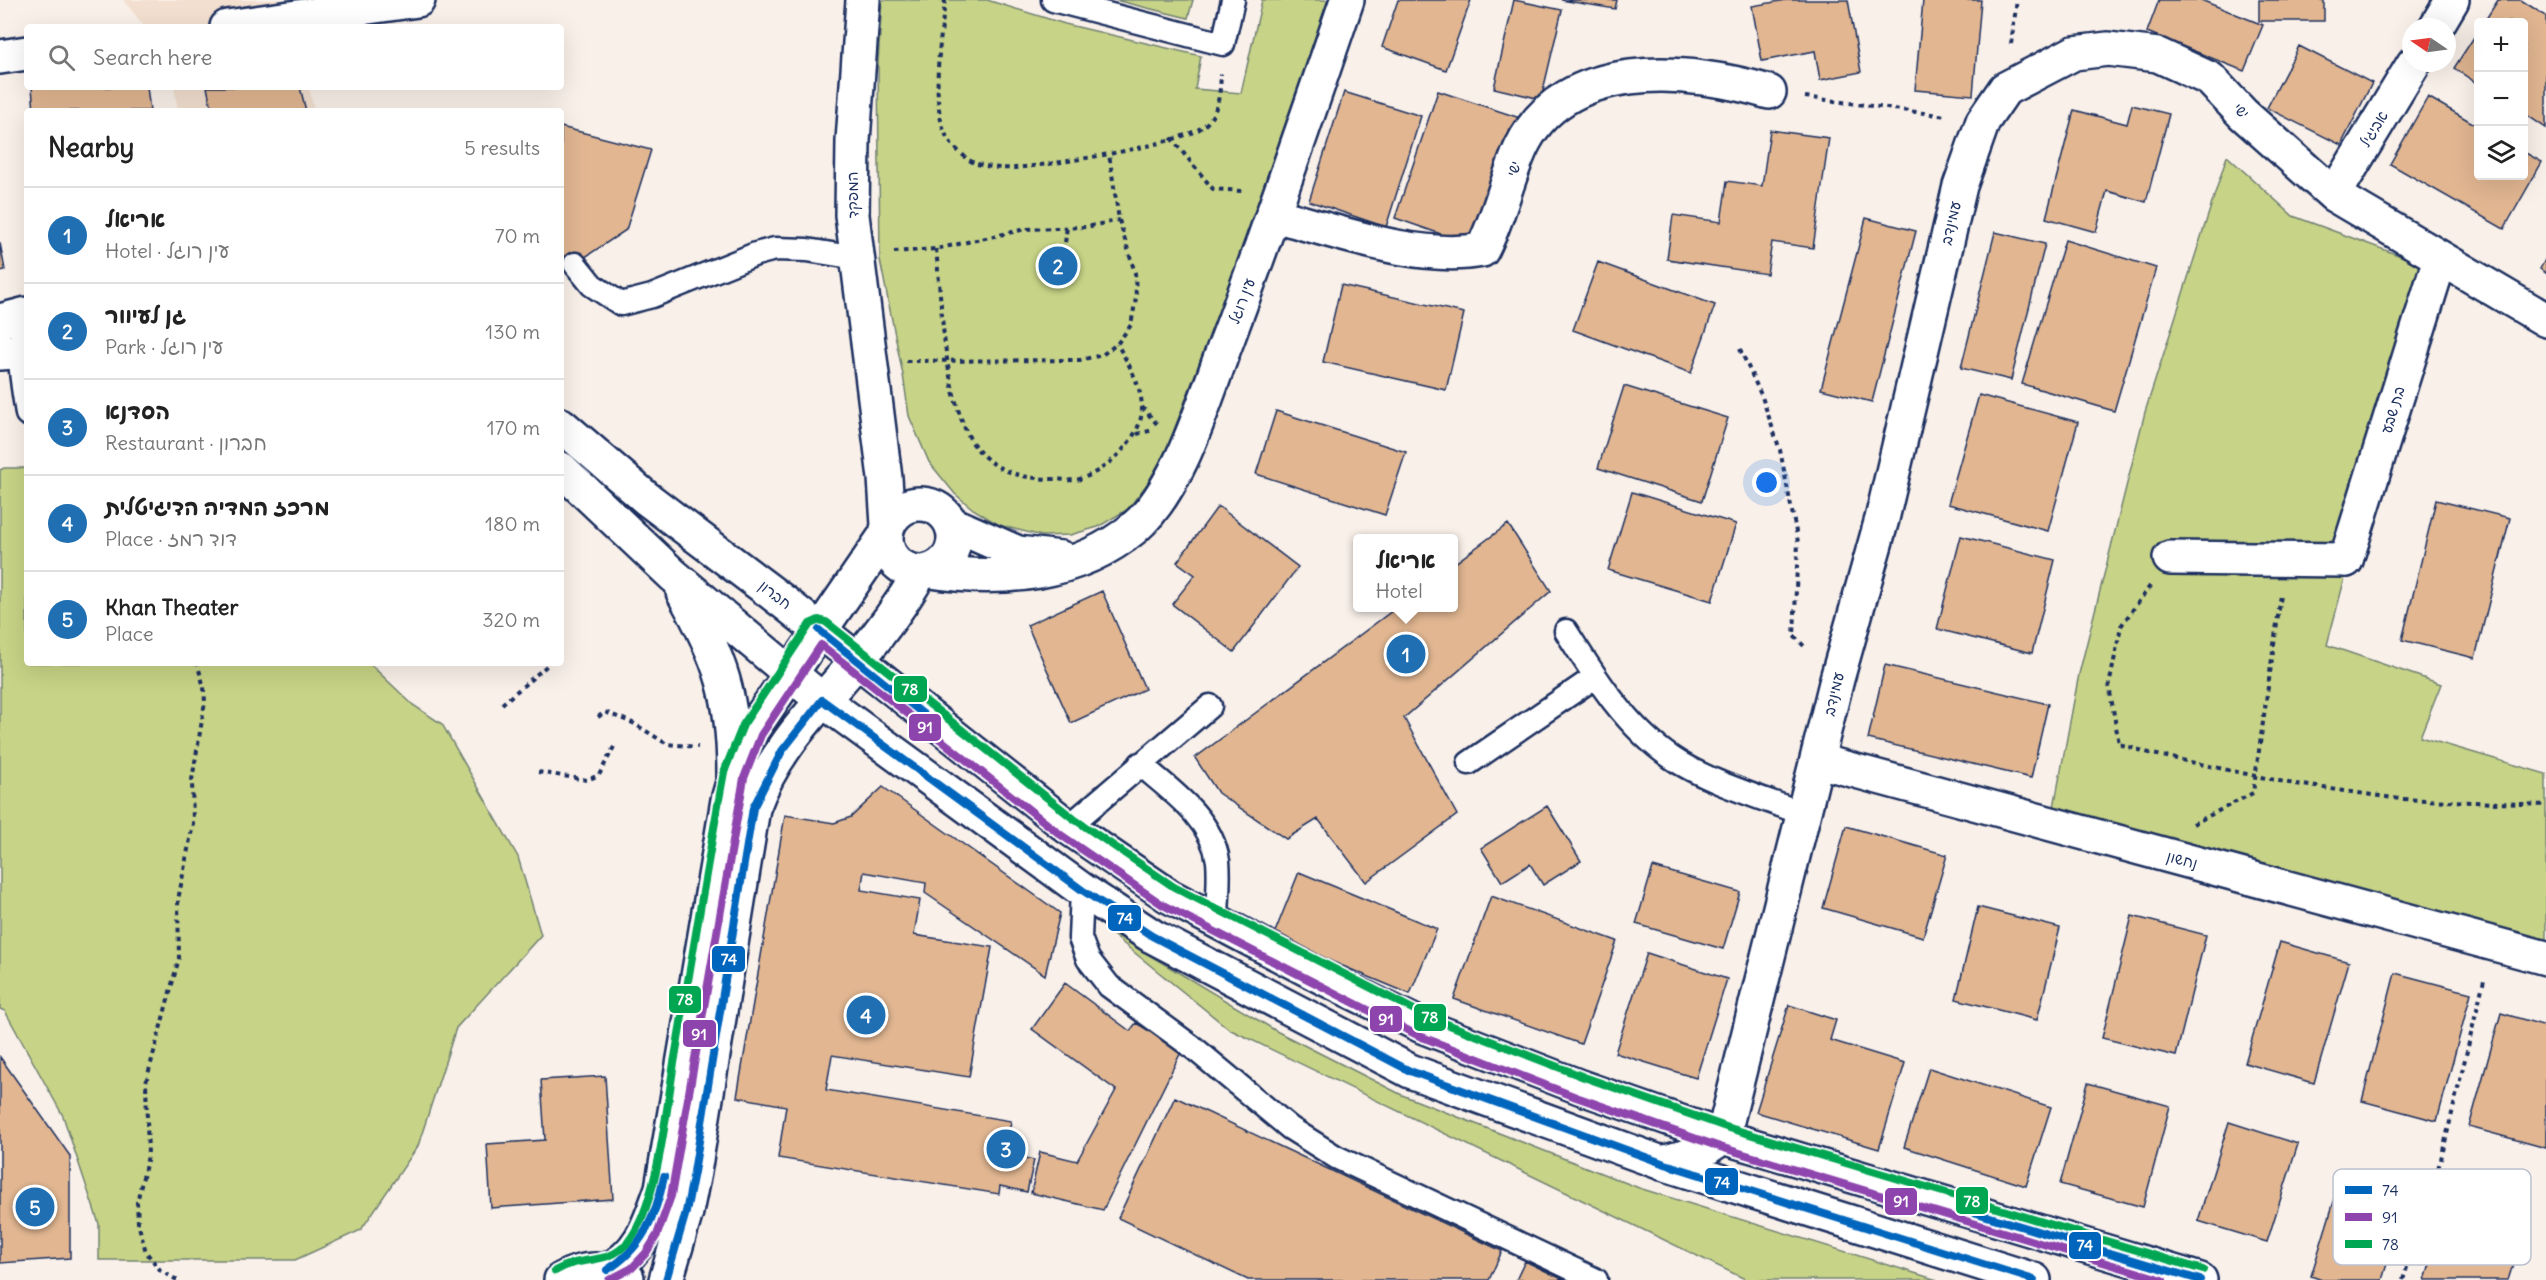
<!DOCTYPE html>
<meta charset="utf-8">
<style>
body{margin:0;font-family:Delius,"Playpen Sans Hebrew",sans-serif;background:#f2f2f2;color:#222}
.controls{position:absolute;right:18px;top:18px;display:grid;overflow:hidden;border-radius:6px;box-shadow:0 6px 24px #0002}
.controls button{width:54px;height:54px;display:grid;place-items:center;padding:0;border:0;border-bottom:2px solid #e0e0e0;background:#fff;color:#222;font:30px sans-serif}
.compass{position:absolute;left:2402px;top:18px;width:54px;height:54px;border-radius:50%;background:#fff;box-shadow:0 6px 24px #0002;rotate:283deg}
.you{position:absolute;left:1767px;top:483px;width:21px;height:21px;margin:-15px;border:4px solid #fff;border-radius:50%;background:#1a73e8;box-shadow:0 0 0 9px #1a73e833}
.badge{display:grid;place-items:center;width:39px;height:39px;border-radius:50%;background:#1f6fb2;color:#fff;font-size:20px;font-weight:700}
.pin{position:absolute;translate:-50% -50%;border:3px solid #fff;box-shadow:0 2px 6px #0006}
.popup{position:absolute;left:1353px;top:534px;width:105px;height:78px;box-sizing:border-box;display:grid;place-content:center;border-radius:6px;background:#fff;filter:drop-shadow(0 2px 4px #0005);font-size:20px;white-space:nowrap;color:#767676}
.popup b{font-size:22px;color:#222}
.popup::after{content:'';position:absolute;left:50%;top:100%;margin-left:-12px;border:12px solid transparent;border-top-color:#fff}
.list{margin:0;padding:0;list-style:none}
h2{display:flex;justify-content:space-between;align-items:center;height:78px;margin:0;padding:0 24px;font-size:26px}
h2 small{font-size:20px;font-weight:400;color:#767676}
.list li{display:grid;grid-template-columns:39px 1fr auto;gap:18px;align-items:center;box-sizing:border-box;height:96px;padding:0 24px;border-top:2px solid #e0e0e0}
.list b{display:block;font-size:22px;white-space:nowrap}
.list p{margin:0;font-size:20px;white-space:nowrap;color:#767676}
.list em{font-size:20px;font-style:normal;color:#767676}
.icon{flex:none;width:33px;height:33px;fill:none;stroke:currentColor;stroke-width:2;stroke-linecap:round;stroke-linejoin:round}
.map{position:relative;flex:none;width:2546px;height:1280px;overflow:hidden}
.search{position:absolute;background:#fff;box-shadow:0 6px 24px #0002;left:24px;top:24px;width:540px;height:66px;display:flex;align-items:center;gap:15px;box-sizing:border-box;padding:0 21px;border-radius:6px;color:#767676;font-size:22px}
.panel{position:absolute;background:#fff;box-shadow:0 6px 24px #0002;left:24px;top:108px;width:540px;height:558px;border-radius:6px}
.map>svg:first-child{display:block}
.built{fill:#f2dfcf}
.green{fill:#c7d386;stroke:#718172;stroke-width:1.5}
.building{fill:#e1b691;stroke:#1b2f5e;stroke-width:1.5}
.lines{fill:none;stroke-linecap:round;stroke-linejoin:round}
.service-casing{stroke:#1b2f5e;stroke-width:27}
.pedestrian-casing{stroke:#1b2f5e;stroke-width:38}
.minor-casing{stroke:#1b2f5e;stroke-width:38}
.tertiary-casing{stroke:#1b2f5e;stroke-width:38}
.trunk-casing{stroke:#1b2f5e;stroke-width:38}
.path{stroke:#1b2f5e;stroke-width:4;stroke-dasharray:4.5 4.5;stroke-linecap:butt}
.service{stroke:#fff;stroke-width:22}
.pedestrian{stroke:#fff;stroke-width:33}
.minor{stroke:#fff;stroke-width:33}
.tertiary{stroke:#fff;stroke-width:33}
.trunk{stroke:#fff;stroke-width:33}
.bus-1-casing{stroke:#fff;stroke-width:12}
.bus-2-casing{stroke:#fff;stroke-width:12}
.bus-3-casing{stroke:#fff;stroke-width:12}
.bus-1{stroke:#0065bd;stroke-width:8}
.bus-2{stroke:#8e44ad;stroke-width:8}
.bus-3{stroke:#00a651;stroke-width:8}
.labels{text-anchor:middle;stroke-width:4.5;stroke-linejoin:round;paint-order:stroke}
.street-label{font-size:15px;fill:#1b2f5e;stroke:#fff}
.key{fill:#fff;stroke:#bbc1cf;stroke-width:1.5}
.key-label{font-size:16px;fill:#1b2f5e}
.line-badge{stroke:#fff;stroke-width:2}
.badge-label{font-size:16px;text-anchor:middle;font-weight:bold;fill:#fff}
</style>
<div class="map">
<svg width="2546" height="1280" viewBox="0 0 2546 1280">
<rect width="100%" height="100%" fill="#f9f0e9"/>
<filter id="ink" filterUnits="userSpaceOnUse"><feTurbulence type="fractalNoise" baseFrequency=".0167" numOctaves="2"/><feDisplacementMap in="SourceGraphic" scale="12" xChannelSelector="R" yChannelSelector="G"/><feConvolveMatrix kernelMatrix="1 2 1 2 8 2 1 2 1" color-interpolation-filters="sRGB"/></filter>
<g filter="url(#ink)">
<path class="built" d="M123,0H290L296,27H145Z
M174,87H309L314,111H178Z"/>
<path class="green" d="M882,0H987L1065,24L1201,56L1195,89L1241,93L1262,0H1328L1234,272L1166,451L1147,484L1128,509L1098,527L1070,535L1042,536L999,525L973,509L955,494L929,462L909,416L903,375L880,260L878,63Z
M1115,0H1193L1188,18Z
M2227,156L2293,216L2428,266L2327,645L2441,684L2420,737L2546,774V942L2054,807L2079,674L2145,412Z
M4,468H27V663H369L413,705L442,724L518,857L541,935L456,1028L418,1146L361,1230L295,1260H99V1224L63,1116L5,1011L0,1009V470Z
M1104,928L1278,1032L1402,1095L1639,1188L1937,1280H1747L1229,1029Z"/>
<path class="building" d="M1398,0H1471L1446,70L1382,47Z
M1514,0L1562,10L1541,99L1494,88Z
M1561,0H1617L1615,9Z
M1786,0H1848L1861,72L1820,80L1815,51L1762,61L1752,6Z
M1923,0H1981L1973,95L1915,90Z
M2159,0H2201L2263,25L2244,71L2147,32Z
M2259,0H2324V21H2259Z
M2498,0H2521L2546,16V128L2524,113V22H2484Z
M2478,31V84L2454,68Z
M2299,46L2372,83L2341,145L2267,108Z
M32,87H147L150,111H34Z
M207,87H300L306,111H212Z
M1438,91L1520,118L1478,247L1395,218Z
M1344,92L1421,116L1386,227L1309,201Z
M2428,97L2478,126V176H2524V152L2542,162L2504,229L2390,164Z
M2132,105L2169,114L2146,202L2107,191L2096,232L2046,218L2074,110L2127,124Z
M561,127L651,150L626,230L561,273Z
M1770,130L1829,138L1813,248L1772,242L1767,274L1667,259L1673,215L1721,222L1727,181L1762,186Z
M1866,218L1916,231L1872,402L1821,389Z
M1995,232L2045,244L2011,380L1961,368Z
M2065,240L2156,268L2114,411L2022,384Z
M0,243L5,270L0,271Z
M2546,258V273L2540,269Z
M1598,262L1715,305L1691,373L1573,330Z
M1341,285L1464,313L1446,390L1323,362Z
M1624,386L1728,418L1702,501L1598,468Z
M1979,395L2078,422L2048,531L1948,504Z
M1276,411L1406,452L1385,515L1256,474Z
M1632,492L1736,524L1712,601L1608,570Z
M2436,500L2510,518L2475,658L2402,640Z
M1218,506L1298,567L1234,652L1172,604L1195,575L1177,562Z
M1508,524L1551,591L1404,718L1457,815L1366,882L1318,819L1286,839L1218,793L1195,758L1396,608H1454V564Z
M1961,536L2055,560L2032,653L1937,629Z
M1102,591L1145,689L1071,723L1027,625Z
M1885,665L2048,704L2031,778L1868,739Z
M883,787L1060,913L1045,975L925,893L926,883L864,872L861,890L920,900L914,935L992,947L969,1077L832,1055L826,1090L1011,1121L1006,1153L1034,1160L1027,1192L1000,1186L999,1194L778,1158L786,1106L737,1097L785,815L834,823L851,817Z
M1547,806L1581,861L1543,885L1530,864L1502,882L1481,848Z
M1846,826L1947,855L1923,937L1823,908Z
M1653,867L1740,892L1723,949L1636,924Z
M1299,872L1437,929L1410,994L1273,937Z
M1491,896L1617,941L1581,1044L1454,999Z
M1978,907L2060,928L2037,1020L1956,999Z
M2132,916L2206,935L2176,1056L2102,1038Z
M2280,942L2349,962L2314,1083L2245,1063Z
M1647,953L1727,979L1696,1078L1615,1053Z
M2395,973L2471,993L2437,1121L2362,1101Z
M1065,983L1130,1031L1136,1023L1182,1050L1103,1210L1031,1193L1040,1152L1077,1161L1116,1090L1032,1029Z
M1789,1005L1836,1020L1830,1040L1905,1063L1879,1149L1756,1112Z
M2501,1013L2546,1026V1148L2469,1127Z
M0,1057L70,1156V1258L0,1263Z
M1929,1068L2051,1107L2026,1186L1904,1147Z
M605,1076L613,1199L491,1208L487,1144L545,1140L541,1080Z
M2088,1083L2170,1106L2143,1207L2060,1184Z
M1175,1097L1502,1251L1489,1280H1248L1118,1218Z
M2229,1122L2298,1144L2267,1242L2198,1221Z
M2344,1169L2410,1190L2382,1280H2322L2311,1276Z
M2453,1192L2529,1216L2508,1280H2425Z
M1525,1261L1564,1280H1516Z"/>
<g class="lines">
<g class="service-casing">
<path id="service" d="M1053,0L1223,44L1233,0
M575,264L592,285L621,304L652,296L756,254L775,249L807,250L857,258
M27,321C14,349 23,385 27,414
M1566,631C1595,677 1626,727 1672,758C1705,781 1765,799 1804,814
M1469,763L1595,677
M1140,764C1170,790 1212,818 1218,861C1220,880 1217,902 1217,921
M1068,827L1210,706
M1082,890L1080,938L1088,959L1109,986L1195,1049L1290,1128L1336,1157L1596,1280"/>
</g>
<g class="pedestrian-casing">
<path id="pedestrian" d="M2170,558L2346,560"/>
</g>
<g class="minor-casing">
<path id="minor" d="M227,27L418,0
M2436,27L2452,0
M0,57L27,53
M2334,195L2414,63
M1274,215C1337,231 1418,262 1482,250C1499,218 1506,181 1521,148C1563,57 1689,68 1769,92
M952,524L1018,553L1061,558
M2346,560L2440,259
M931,571C1001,582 1078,575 1134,528C1180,489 1205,398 1226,343C1269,229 1308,115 1347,0
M1819,761L2546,958
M1662,1163L1699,1153L1723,1137L1837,679L1882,519L1960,186L1983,121L2005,89L2074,53L2108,49L2158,55L2210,79L2243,114L2334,195L2546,320"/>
</g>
<g class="tertiary-casing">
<path id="tertiary" d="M863,0L853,141L852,215L885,478L888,525
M886 538a34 34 0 1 1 68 0a34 34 0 1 1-68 0Z
M607,1270C641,1254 650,1222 662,1188L728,800L742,751L752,730L885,536
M561,1280C583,1267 604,1267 627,1278
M666,1280L686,1212L694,1172L753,808C775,748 815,710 856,662C880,634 901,605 920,573"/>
</g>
<g class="trunk-casing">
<path id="trunk" d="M0,321L27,314
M0,353L27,351
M561,425L646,498L785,603L1068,827L1169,896L1324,978L1422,1026L1580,1087L1723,1137L2200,1280
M561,469L673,575L822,700L1082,890L1152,936L1410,1071L1662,1163L2034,1280
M683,592C721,659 734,697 734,775"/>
</g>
<path class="path" d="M945,0C941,38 929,106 948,139C952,146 968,161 975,163C985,167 1004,169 1015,168C1049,165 1184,145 1205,125C1219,112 1220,92 1221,74
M2011,44L2017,0
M1805,97L1946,116
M1171,138L1213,189L1242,191
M936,249C942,306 943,380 967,433C984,468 1017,479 1053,479C1061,479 1069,481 1076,480C1094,476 1114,461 1125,447C1135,435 1142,423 1142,407C1141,384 1128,363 1117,344
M894,252L936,249L1026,229L1086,227L1119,220
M1061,278L1067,226
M1740,349L1762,397L1780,450L1798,542L1794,636L1807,649
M906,361L1080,360L1102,355L1117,344L1131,325L1136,298L1135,273L1119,220L1109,154
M1142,407L1157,424
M1137,434L1153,430
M2150,586L2121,626L2109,686L2119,744L2153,754L2289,783L2400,799L2546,805
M502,704L550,663
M598,717L605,712L633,723L667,744L698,747
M538,772L587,780L599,775L616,743
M2193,824L2253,793L2281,595
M177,1280L161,1271L146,1252L138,1223L137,1202L148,1156L146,1082L179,958L178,900L193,824L192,780L205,702L204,687L197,663
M2403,1280L2441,1159L2484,980"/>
<use href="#service" class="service"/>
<use href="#pedestrian" class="pedestrian"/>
<use href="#minor" class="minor"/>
<use href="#tertiary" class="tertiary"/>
<use href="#trunk" class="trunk"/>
<g class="bus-1-casing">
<path id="bus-1" d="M819,630L928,718
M1970,1211L2200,1280
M607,1270C642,1249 656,1216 664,1177
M666,1280L686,1212L694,1172L753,808L782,751L822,700L1082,890L1152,936L1410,1071L1662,1163L2034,1280"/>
</g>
<g class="bus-2-casing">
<path id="bus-2" d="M609,1280L632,1268L646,1253L657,1235L671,1196L744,778L761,735L821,645L1061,835L1163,905L1417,1035L1576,1097L1720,1147L2163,1280"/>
</g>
<g class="bus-3-casing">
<path id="bus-3" d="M555,1271C583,1254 607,1267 628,1242C658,1205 666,1110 674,1063C691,966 706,869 724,772L743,725L810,624L819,620L826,622L1074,819L1174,887L1426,1016L1584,1077L1726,1127L2203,1270"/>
</g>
<use href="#bus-1" class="bus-1"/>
<use href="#bus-2" class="bus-2"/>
<use href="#bus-3" class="bus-3"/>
</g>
</g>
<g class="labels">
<g class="street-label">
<text transform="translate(2241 111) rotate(45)" y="5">ישי</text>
<text transform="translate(2374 129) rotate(-59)" y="5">אביגיל</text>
<text transform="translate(1514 169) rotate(-71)" y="5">ישי</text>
<text transform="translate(853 195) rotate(-91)" y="5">המפקד</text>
<text transform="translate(1951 223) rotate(-77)" y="5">עמינדב</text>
<text transform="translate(1242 301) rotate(-69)" y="5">עין רוגל</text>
<text transform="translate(2393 410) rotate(-73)" y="5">בת שבע</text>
<text transform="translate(775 595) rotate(38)" y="5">חברון</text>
<text transform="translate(1834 694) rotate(-77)" y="5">עמינדב</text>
<text transform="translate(2182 860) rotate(15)" y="5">נחשון</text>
</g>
</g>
<rect x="2333" y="1169" width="198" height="96" rx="9" class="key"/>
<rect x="2345" y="1186" width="27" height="8" fill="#0065bd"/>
<rect x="2345" y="1213" width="27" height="8" fill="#8e44ad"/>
<rect x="2345" y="1240" width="27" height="8" fill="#00a651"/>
<g class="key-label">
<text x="2382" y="1196">74</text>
<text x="2382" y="1223">91</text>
<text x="2382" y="1250">78</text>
</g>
<g class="line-badge">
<rect x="893" y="675" width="35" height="28" rx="6" fill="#00a651"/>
<rect x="908" y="713" width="34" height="29" rx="6" fill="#8e44ad"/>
<rect x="1107" y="904" width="35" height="28" rx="6" fill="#0065bd"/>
<rect x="711" y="945" width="35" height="28" rx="6" fill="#0065bd"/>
<rect x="668" y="985" width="34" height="29" rx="6" fill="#00a651"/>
<rect x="1413" y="1003" width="34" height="29" rx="6" fill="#00a651"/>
<rect x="1369" y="1005" width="34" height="28" rx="6" fill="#8e44ad"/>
<rect x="682" y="1019" width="35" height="29" rx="6" fill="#8e44ad"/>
<rect x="1704" y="1167" width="35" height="29" rx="6" fill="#0065bd"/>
<rect x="1955" y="1186" width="34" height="29" rx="6" fill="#00a651"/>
<rect x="1884" y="1187" width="34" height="29" rx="6" fill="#8e44ad"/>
<rect x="2068" y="1231" width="34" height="29" rx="6" fill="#0065bd"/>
</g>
<g class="badge-label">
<text x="910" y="695">78</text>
<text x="925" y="733">91</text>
<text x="1125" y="924">74</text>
<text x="729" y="965">74</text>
<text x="685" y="1005">78</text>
<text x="1430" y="1023">78</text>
<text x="1386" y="1025">91</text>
<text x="699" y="1040">91</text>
<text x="1722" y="1188">74</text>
<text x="1972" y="1207">78</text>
<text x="1901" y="1207">91</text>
<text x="2085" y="1251">74</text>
</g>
</svg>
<div class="controls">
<button>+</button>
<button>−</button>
<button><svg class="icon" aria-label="layers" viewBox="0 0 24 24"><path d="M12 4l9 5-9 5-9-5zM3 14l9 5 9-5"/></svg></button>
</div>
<svg class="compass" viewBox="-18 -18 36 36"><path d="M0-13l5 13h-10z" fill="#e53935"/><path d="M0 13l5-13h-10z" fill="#767676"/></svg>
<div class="you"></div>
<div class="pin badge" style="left:1406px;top:654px">1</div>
<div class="popup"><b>אריאל</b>Hotel</div>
<div class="pin badge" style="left:1058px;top:266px">2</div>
<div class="pin badge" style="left:1006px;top:1149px">3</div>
<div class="pin badge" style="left:866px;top:1015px">4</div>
<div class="pin badge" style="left:35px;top:1207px">5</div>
<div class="search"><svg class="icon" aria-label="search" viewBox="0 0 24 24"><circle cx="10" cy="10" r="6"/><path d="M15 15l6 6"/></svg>Search here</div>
<section class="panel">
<h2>Nearby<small>5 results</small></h2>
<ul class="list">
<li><span class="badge">1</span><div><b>אריאל</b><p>Hotel · עין רוגל</p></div><em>70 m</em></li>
<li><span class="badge">2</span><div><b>גן לעיוור</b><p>Park · עין רוגל</p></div><em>130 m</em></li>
<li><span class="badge">3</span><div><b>הסדנא</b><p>Restaurant · חברון</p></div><em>170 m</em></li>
<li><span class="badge">4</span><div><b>מרכז המדיה הדיגיטלית</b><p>Place · דוד רמז</p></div><em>180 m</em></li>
<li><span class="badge">5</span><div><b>Khan Theater</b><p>Place</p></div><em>320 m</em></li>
</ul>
</section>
</div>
